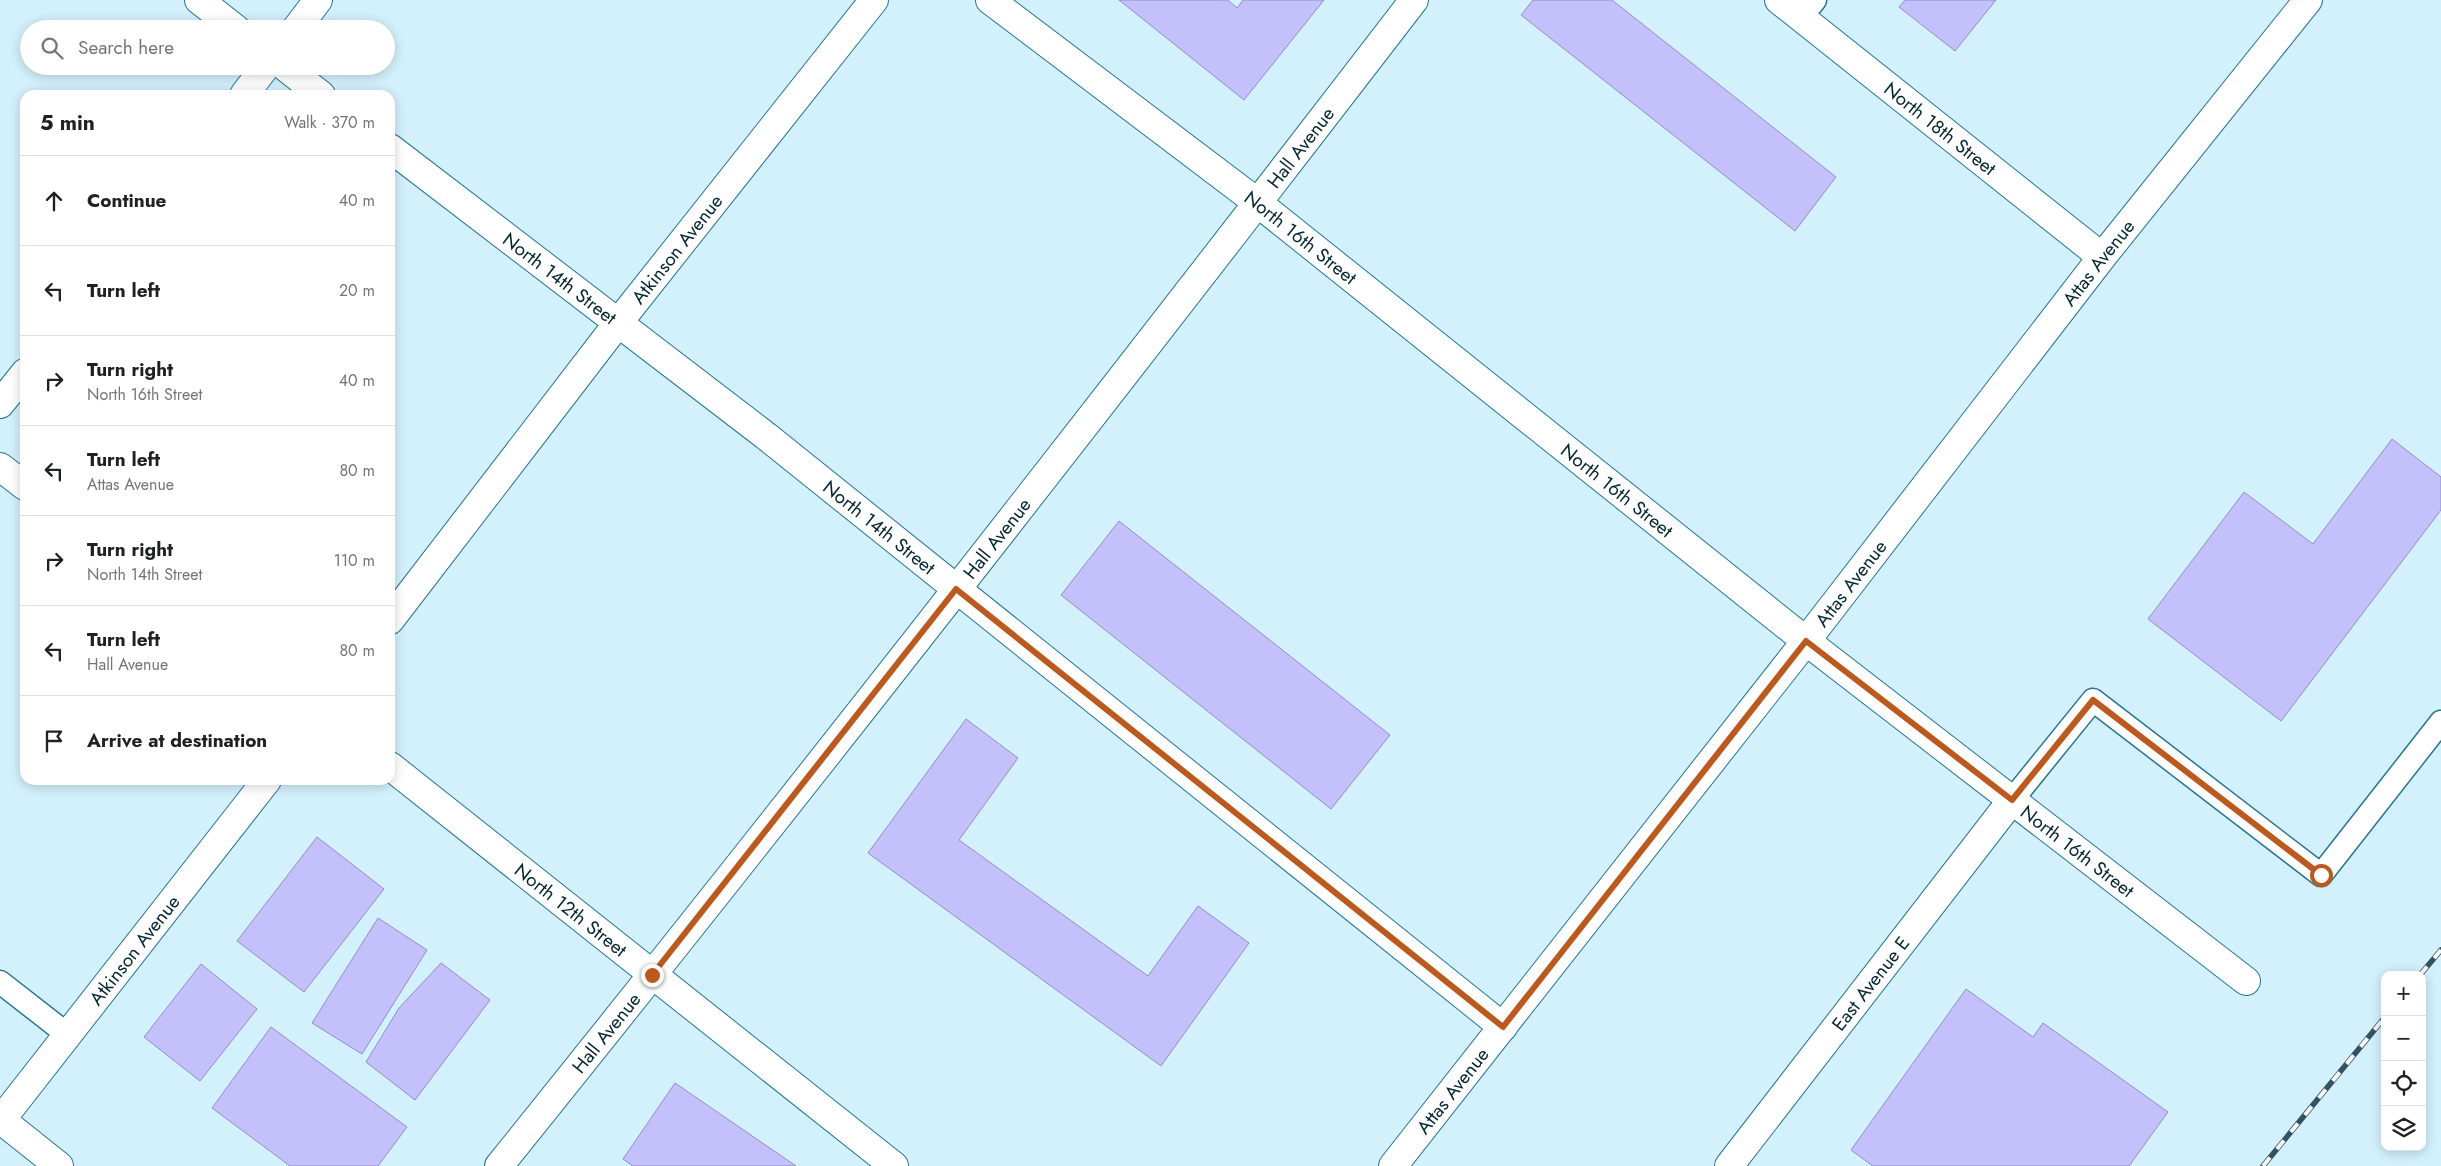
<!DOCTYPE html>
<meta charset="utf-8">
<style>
body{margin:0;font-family:Jost,sans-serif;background:#f2f2f2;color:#202124}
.controls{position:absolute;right:15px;bottom:15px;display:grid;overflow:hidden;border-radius:10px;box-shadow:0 2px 12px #0003}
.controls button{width:45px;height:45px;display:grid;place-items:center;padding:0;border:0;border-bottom:1px solid #e0e0e0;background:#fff;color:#202124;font:25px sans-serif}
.stop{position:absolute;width:15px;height:15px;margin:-11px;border:4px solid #bb591e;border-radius:50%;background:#fff}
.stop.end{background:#bb591e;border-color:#fff;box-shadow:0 1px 5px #0008}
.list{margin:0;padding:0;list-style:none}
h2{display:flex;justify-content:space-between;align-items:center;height:65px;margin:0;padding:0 20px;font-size:21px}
h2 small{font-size:16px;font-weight:400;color:#757577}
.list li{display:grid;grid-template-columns:32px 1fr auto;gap:15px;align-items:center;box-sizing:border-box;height:90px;padding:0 20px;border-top:1px solid #e0e0e0}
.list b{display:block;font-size:19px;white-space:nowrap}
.list p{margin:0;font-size:16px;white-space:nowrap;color:#757577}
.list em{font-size:16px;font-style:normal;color:#757577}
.icon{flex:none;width:28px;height:28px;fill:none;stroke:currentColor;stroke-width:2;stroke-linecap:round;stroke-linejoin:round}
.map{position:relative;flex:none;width:2441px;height:1166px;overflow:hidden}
.search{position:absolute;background:#fff;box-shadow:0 2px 12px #0003;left:20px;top:20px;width:375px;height:55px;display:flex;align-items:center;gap:12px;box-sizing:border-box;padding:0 18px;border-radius:28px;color:#757577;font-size:19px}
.panel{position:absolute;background:#fff;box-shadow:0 2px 12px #0003;left:20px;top:90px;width:375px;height:695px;border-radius:15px}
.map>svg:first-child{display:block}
.building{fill:#c3c0fb;stroke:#918dc8}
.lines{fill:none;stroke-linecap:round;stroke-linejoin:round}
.service-casing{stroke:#257592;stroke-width:25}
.minor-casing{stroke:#257592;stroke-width:30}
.tertiary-casing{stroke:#257592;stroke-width:30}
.service{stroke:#fff;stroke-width:22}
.minor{stroke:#fff;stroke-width:28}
.tertiary{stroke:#fff;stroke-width:28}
.rail-casing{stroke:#335360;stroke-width:5.5}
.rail{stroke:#f7f7f7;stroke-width:4;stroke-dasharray:11;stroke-linecap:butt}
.route{stroke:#bb591e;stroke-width:6}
.labels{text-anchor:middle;stroke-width:5;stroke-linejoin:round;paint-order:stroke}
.street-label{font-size:19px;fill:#042531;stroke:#f7f7f7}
</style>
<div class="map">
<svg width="2441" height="1166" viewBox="0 0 2441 1166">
<rect width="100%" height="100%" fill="#d3f0fd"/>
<path class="building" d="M1119,0H1228L1237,8L1243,0H1324L1244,100Z
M1533,0H1612L1836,177L1795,231L1521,15Z
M1905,0H1996L1955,51L1899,7Z
M2392,439L2441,477V510L2281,721L2148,619L2244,492L2313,544Z
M1119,521L1390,735L1331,809L1061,595Z
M966,719L1018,758L959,840L1148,976L1198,906L1249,943L1161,1066L868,853Z
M317,837L384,889L304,992L237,941Z
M378,918L427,950L362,1054L312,1023Z
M441,963L490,1000L415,1100L366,1062L399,1008Z
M201,964L257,1009L200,1081L144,1037Z
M1966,989L2033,1037L2043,1023L2168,1112L2129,1166H1873L1851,1150Z
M271,1027L407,1127L378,1166H290L212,1108Z
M675,1083L796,1166H633L623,1159Z"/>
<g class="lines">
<g class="service-casing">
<path id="service" d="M1801,17L1815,0
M2012,800L2093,700L2321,875L2441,722
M0,982L68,1035"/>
</g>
<g class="minor-casing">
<g id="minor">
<path d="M199,0L236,29"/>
<path id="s1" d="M990,0L1258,203L1806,641L2246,981"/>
<path id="s2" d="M1779,0L2102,257"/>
<path d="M296,29L318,0"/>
<path d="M284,66L321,95"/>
<path d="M244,95L266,66"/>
<path id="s3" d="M390,148L766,436L1503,1027"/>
<path d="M0,404L25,373"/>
<path d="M0,467L25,486"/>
<path id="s4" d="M390,620L618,323L874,0"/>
<path id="s5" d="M390,766L894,1166"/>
<path id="s6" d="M1,1120L267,780"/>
<path id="s7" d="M499,1166C809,781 1113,391 1414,0"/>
<path id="s8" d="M1393,1166L1806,641L2102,257L2308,0"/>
<path id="s9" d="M1729,1166L2012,800"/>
</g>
</g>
<g class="tertiary-casing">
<path id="tertiary" d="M0,1119L59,1166"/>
</g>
<use href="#service" class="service"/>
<use href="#minor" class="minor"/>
<use href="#tertiary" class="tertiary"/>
<g class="rail-casing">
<path id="rail" d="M2420,975L2441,950
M2263,1166L2385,1017"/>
</g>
<use href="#rail" class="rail"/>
</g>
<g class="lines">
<path class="route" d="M652,975L956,589L1503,1027L1806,641L2012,800L2093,700L2321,875"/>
</g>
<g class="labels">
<g class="street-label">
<text dy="7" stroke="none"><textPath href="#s2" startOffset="206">North 18th Street</textPath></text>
<text dy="7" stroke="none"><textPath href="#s7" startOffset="1296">Hall Avenue</textPath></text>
<text dy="7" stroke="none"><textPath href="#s1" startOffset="391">North 16th Street</textPath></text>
<text dy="7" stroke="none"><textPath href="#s4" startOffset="469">Atkinson Avenue</textPath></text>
<text dy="7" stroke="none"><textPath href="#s8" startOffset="1146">Attas Avenue</textPath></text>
<text dy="7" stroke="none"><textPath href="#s3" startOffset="214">North 14th Street</textPath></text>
<text dy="7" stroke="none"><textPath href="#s1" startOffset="796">North 16th Street</textPath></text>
<text dy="7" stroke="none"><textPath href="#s3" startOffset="619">North 14th Street</textPath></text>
<text dy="7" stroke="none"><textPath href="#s7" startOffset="801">Hall Avenue</textPath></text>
<text dy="7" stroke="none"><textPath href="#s8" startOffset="741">Attas Avenue</textPath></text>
<text dy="7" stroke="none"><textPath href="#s1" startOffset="1381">North 16th Street</textPath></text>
<text dy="7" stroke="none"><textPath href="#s5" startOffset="231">North 12th Street</textPath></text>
<text dy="7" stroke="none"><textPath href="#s6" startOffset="216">Atkinson Avenue</textPath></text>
<text dy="7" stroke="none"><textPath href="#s9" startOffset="231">East Avenue E</textPath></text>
<text dy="7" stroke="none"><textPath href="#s7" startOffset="171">Hall Avenue</textPath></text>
<text dy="7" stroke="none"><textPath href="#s8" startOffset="96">Attas Avenue</textPath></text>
</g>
</g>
</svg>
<div class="controls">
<button>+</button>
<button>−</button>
<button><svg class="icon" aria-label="locate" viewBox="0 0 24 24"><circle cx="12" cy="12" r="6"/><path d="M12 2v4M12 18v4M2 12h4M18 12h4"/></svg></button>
<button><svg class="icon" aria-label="layers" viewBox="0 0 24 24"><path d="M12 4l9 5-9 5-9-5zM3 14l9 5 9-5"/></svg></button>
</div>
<div class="stop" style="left:2321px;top:875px"></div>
<div class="stop end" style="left:652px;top:975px"></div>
<div class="search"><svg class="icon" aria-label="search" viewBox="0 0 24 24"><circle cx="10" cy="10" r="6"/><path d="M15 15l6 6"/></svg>Search here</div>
<section class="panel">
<h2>5 min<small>Walk · 370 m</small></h2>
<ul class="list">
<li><svg class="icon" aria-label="ahead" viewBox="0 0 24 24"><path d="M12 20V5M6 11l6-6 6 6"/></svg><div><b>Continue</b></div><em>40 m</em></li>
<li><svg class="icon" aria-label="left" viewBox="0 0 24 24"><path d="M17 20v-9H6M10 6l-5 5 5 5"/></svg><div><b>Turn left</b></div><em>20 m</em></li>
<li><svg class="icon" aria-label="right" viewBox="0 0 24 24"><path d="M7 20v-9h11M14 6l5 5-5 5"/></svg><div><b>Turn right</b><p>North 16th Street</p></div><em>40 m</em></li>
<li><svg class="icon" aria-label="left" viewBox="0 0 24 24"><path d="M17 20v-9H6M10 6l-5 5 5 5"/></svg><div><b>Turn left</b><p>Attas Avenue</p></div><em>80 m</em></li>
<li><svg class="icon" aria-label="right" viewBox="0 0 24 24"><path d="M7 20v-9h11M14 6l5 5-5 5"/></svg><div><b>Turn right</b><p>North 14th Street</p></div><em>110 m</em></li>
<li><svg class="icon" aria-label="left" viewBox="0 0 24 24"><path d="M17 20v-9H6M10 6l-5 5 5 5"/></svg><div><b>Turn left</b><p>Hall Avenue</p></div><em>80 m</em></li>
<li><svg class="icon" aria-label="arrive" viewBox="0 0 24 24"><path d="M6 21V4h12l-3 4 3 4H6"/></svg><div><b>Arrive at destination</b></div></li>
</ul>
</section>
</div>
